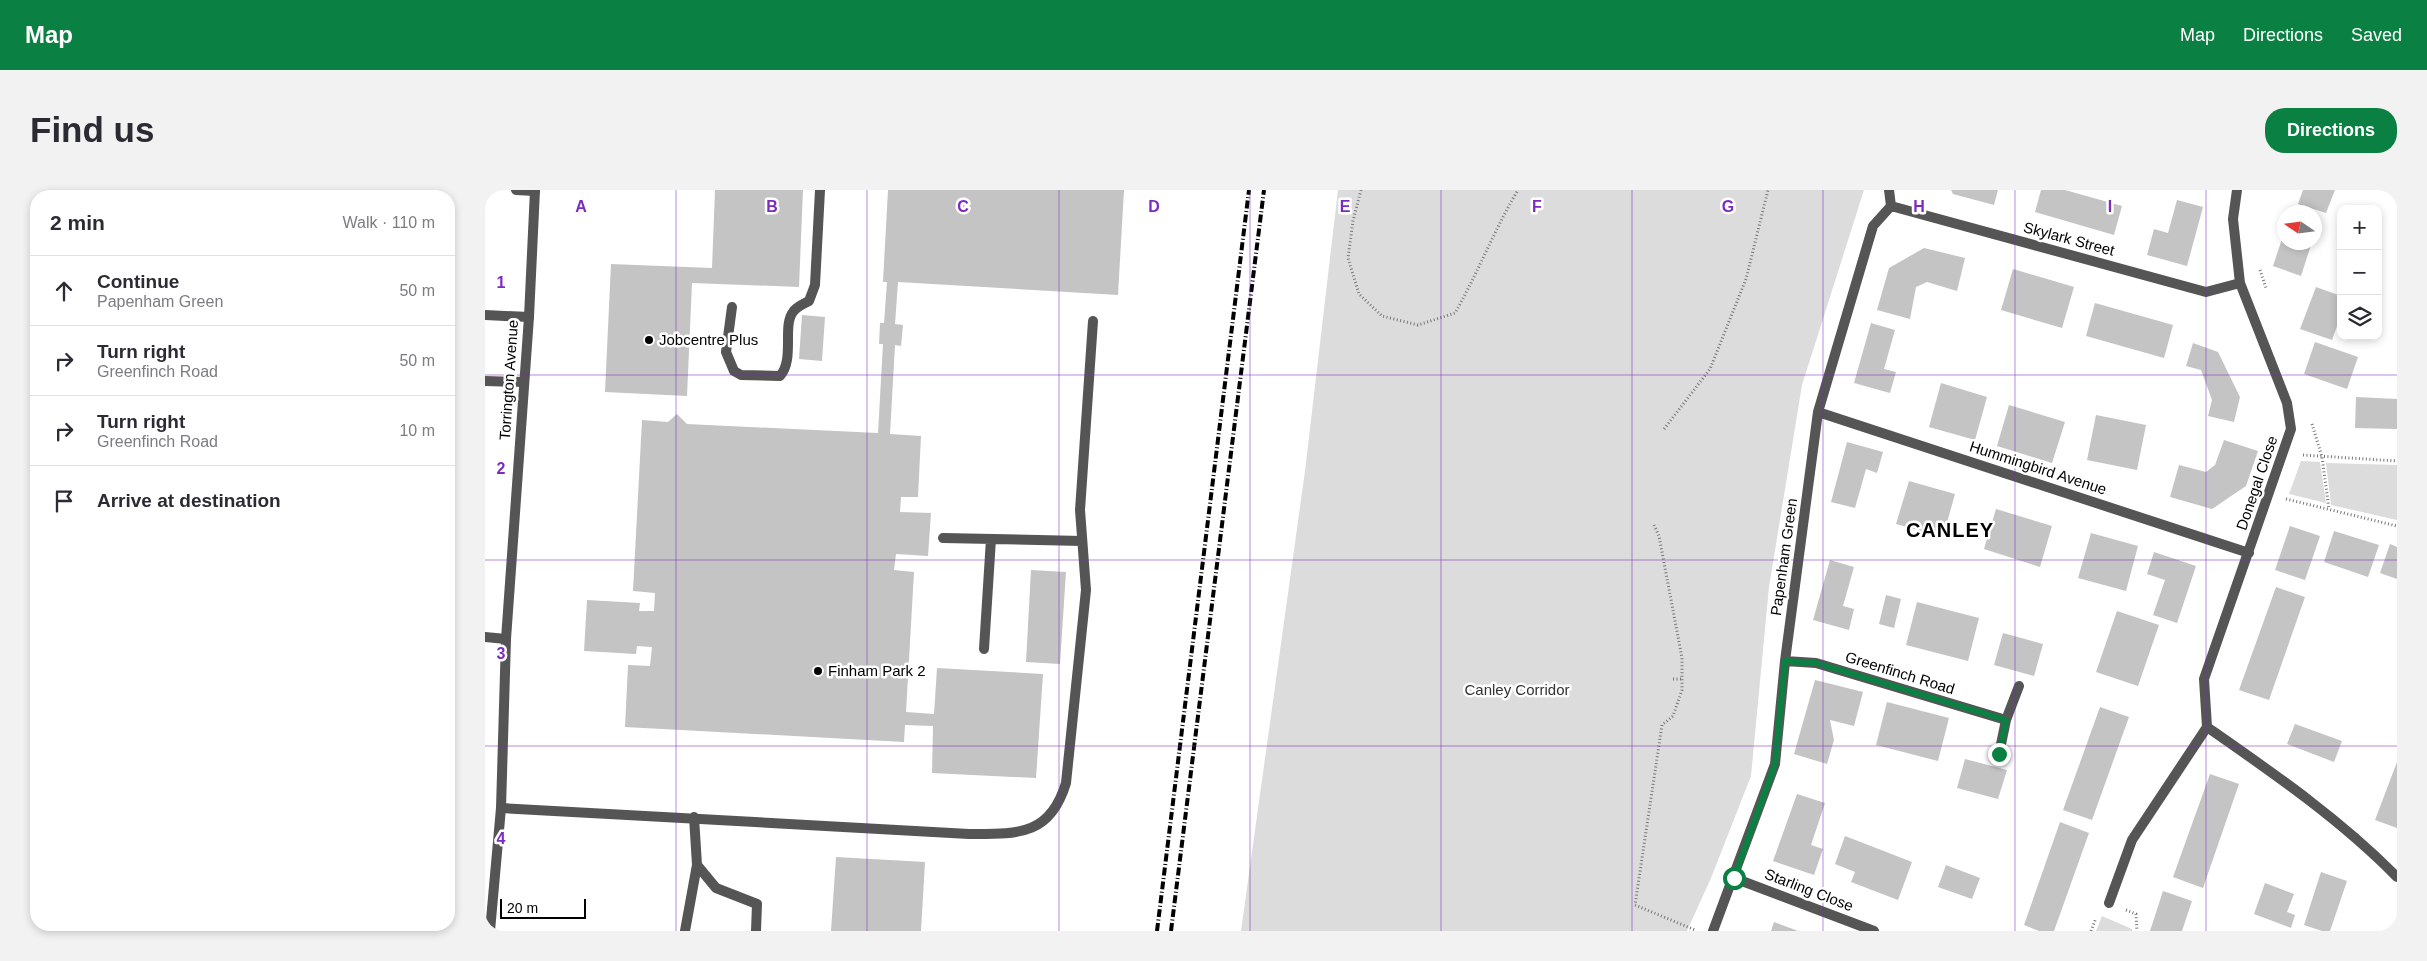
<!DOCTYPE html>
<meta charset="utf-8">
<style>
body{margin:0;font-family:Arial,sans-serif;background:#f2f2f3;color:#2b2b33}
.controls{position:absolute;right:15px;top:15px;display:grid;overflow:hidden;border-radius:10px;box-shadow:0 2px 8px #0003}
.controls button{width:45px;height:45px;display:grid;place-items:center;padding:0;border:0;border-bottom:1px solid #e1e1e2;background:#fff;color:#2b2b33;font:25px sans-serif}
.compass{position:absolute;left:1792px;top:15px;width:45px;height:45px;border-radius:50%;background:#fff;box-shadow:0 2px 8px #0003;rotate:283deg}
.scale{position:absolute;left:15px;bottom:12px;width:86px;box-sizing:border-box;padding-left:5px;border:2px solid #000;border-top:0;font-size:14px;line-height:18px;white-space:nowrap;color:#000;-webkit-text-stroke:4px #fff;paint-order:stroke}
.stop{position:absolute;width:15px;height:15px;margin:-11px;border:4px solid #0b8043;border-radius:50%;background:#fff}
.stop.end{background:#0b8043;border-color:#fff;box-shadow:0 1px 5px #0008}
.list{margin:0;padding:0;list-style:none}
h2{display:flex;justify-content:space-between;align-items:center;height:65px;margin:0;padding:0 20px;font-size:21px}
h2 small{font-size:16px;font-weight:400;color:#7c7c81}
.list li{display:grid;grid-template-columns:32px 1fr auto;gap:15px;align-items:center;box-sizing:border-box;height:70px;padding:0 20px;border-top:1px solid #e1e1e2}
.list b{display:block;font-size:19px;white-space:nowrap}
.list p{margin:0;font-size:16px;white-space:nowrap;color:#7c7c81}
.list em{font-size:16px;font-style:normal;color:#7c7c81}
.icon{flex:none;width:28px;height:28px;fill:none;stroke:currentColor;stroke-width:2;stroke-linecap:round;stroke-linejoin:round}
.map{position:relative;flex:none;width:1912px;height:741px;overflow:hidden;border-radius:20px}
header{display:flex;align-items:center;gap:30px;box-sizing:border-box;height:70px;padding:0 25px;background:#0b8043;color:#fff}
header strong{font-size:24px}
nav{display:flex;gap:28px;margin-inline-start:auto;font-size:18px}
.intro{display:flex;align-items:center;justify-content:space-between;box-sizing:border-box;height:120px;padding:0 30px}
h1{margin:0;font-size:35px}
.button{padding:12px 22px;border-radius:20px;background:#0b8043;color:#fff;font-size:18px;font-weight:700}
main{display:flex;gap:30px;padding:0 30px}
aside{flex:1;background:#fff;border-radius:20px;box-shadow:0 2px 8px #0003}
.map>svg:first-child{display:block}
.green{fill:#dcdcdc}
.building{fill:#c4c4c4}
.lines{fill:none;stroke-linecap:round;stroke-linejoin:round}
.path{stroke:#777;stroke-width:3;stroke-dasharray:1 2.5;stroke-linecap:butt}
.service{stroke:#555;stroke-width:10}
.minor{stroke:#555;stroke-width:10}
.tertiary{stroke:#555;stroke-width:10}
.rail{stroke:#000;stroke-width:4;stroke-dasharray:8 2.5 1 2.5;stroke-linecap:butt}
.route{stroke:#0b8043;stroke-width:6}
.grid{fill:none;stroke:#7b2cbf;stroke-width:1;stroke-opacity:0.55}
.poi-dot{fill:#000;stroke:#fff;stroke-width:2}
.labels{text-anchor:middle;stroke-width:5;stroke-linejoin:round;paint-order:stroke}
.street-label{font-size:15px;fill:#000;stroke:#fff}
.poi-label{font-size:15px;fill:#000;stroke:#fff;text-anchor:start}
.park-label{font-size:15px;fill:#333;stroke:#fff}
.district-label{font-size:20px;font-weight:bold;letter-spacing:1px;fill:#000;stroke:#fff}
.grid-label{font-size:16px;text-anchor:middle;font-weight:bold;fill:#7b2cbf;stroke:#fff;stroke-width:5;stroke-linejoin:round;paint-order:stroke}
</style>
<header>
<strong>Map</strong>
<nav><a>Map</a><a>Directions</a><a>Saved</a></nav>
</header>
<div class="intro"><h1>Find us</h1><a class="button">Directions</a></div>
<main>
<aside>
<h2>2 min<small>Walk · 110 m</small></h2>
<ul class="list">
<li><svg class="icon" aria-label="ahead" viewBox="0 0 24 24"><path d="M12 20V5M6 11l6-6 6 6"/></svg><div><b>Continue</b><p>Papenham Green</p></div><em>50 m</em></li>
<li><svg class="icon" aria-label="right" viewBox="0 0 24 24"><path d="M7 20v-9h11M14 6l5 5-5 5"/></svg><div><b>Turn right</b><p>Greenfinch Road</p></div><em>50 m</em></li>
<li><svg class="icon" aria-label="right" viewBox="0 0 24 24"><path d="M7 20v-9h11M14 6l5 5-5 5"/></svg><div><b>Turn right</b><p>Greenfinch Road</p></div><em>10 m</em></li>
<li><svg class="icon" aria-label="arrive" viewBox="0 0 24 24"><path d="M6 21V4h12l-3 4 3 4H6"/></svg><div><b>Arrive at destination</b></div></li>
</ul>
</aside>
<div class="map">
<svg width="1912" height="741" viewBox="0 0 1912 741">
<rect width="100%" height="100%" fill="#fff"/>
<path class="green" d="M853,0H1379L1317,195L1284,397L1266,586L1226,688L1202,741H756L820,281Z
M1816,271L1835,272L1841,313L1804,304Z
M1841,273L1912,275V330L1846,315Z
M1617,726L1647,739V741H1611Z"/>
<path class="building" d="M230,0H318L314,97L207,93L202,206L120,202L126,74L227,78Z
M403,0H639L633,105L413,92L410,134L418,135L416,156L410,155L405,244L436,246L433,307H416L415,322L446,323L443,366L411,364L409,380L429,382L421,522L449,524L452,478L558,484L551,588L447,583L448,536L420,535L419,552L140,537L143,475L165,476L167,457L152,456L151,464L99,461L102,410L155,413L154,421H169L170,403L148,401L157,230L183,232L192,224L202,234L393,243L398,154H394L395,133H399L402,92H398Z
M1466,0H1513L1509,15L1468,4Z
M1556,0H1580L1637,16L1629,45L1550,22Z
M1818,0H1850L1841,23L1813,14Z
M1692,10L1718,17L1702,76L1662,65L1669,39L1683,43Z
M1799,43L1800,52H1827L1816,86L1788,76Z
M1439,58L1480,68L1472,101L1442,92L1431,97L1425,129L1392,120L1404,78Z
M1528,79L1589,97L1577,138L1516,120Z
M1831,97L1856,106V125L1847,150L1815,139Z
M1610,113L1688,135L1679,168L1601,146Z
M317,125L340,127L337,171L314,169Z
M1386,133L1410,140L1399,179L1411,182L1405,203L1369,193Z
M1830,152L1873,167L1862,199L1819,184Z
M1708,153L1733,162L1755,207L1749,232L1723,226L1727,210L1716,180L1701,176Z
M1456,193L1502,207L1490,250L1444,237Z
M1871,207L1912,209V239L1870,238Z
M1524,215L1580,232L1567,273L1512,256Z
M1611,225L1661,235L1652,280L1602,270Z
M1739,250L1773,261L1761,296L1727,319L1685,307L1694,275L1721,282L1730,275Z
M1362,252L1398,262L1392,283L1381,279L1370,318L1346,312Z
M1424,291L1470,304L1458,347L1411,334Z
M1511,319L1567,336L1555,377L1499,359Z
M1805,336L1835,346L1820,390L1790,380Z
M1849,341L1894,355L1883,387L1839,372Z
M1606,343L1653,356L1641,401L1593,388Z
M1905,354L1912,357V389L1895,383Z
M1669,362L1711,376L1692,433L1668,425L1680,390L1662,384Z
M1345,370L1369,377L1358,416L1369,419L1364,440L1328,430Z
M546,380L581,382L575,474L541,472Z
M1791,397L1820,407L1784,510L1754,500Z
M1401,405L1416,409L1409,438L1394,434Z
M1432,412L1494,428L1483,471L1421,455Z
M1632,421L1674,435L1653,496L1611,482Z
M1518,443L1558,454L1549,486L1509,475Z
M1330,490L1378,502L1369,536L1345,530L1349,550L1342,574L1309,564Z
M1402,512L1464,528L1453,571L1391,555Z
M1615,517L1644,527L1607,630L1578,620Z
M1810,534L1857,551L1849,572L1802,554Z
M1480,569L1522,580L1513,609L1472,598Z
M1912,572V638L1890,630Z
M1725,584L1754,594L1718,698L1688,687Z
M1312,604L1340,613L1326,655L1338,659L1329,685L1288,671Z
M1575,632L1604,643L1569,741H1554L1539,735Z
M1360,646L1427,672L1413,710L1366,692L1370,682L1350,674Z
M351,667L440,672L436,741H346Z
M1461,675L1495,688L1487,709L1453,697Z
M1836,682L1862,691L1845,741H1837L1819,735Z
M1780,693L1809,704L1802,722L1810,725L1806,738L1769,724Z
M1678,701L1707,711L1697,741H1665Z
M1289,732L1313,741H1286Z"/>
<g class="lines">
<path class="path" d="M876,0L868,31L863,68L874,104L897,126L933,135L970,123C993,83 1009,40 1033,0
M1775,80L1781,98
M1827,234L1837,267L1844,319
M1179,239L1225,179L1261,89L1283,0
M1818,265L1912,271
M1801,309L1912,336
M1169,335L1174,346L1197,468V500L1188,526L1177,535L1150,715L1210,740
M1188,489H1197
M1641,720L1651,724L1652,741
M1606,741L1611,728"/>
<path class="service" d="M31,0L50,1
M247,117L241,162L249,181L256,185L295,186C310,169 297,136 308,122C311,117 318,114 324,111L330,95L335,0
M0,125L44,127
M0,191L39,192
M458,348L597,351
M499,459L506,349
M16,618L484,644C533,644 565,646 581,593L601,400L595,320L608,131
M212,675L231,698L272,714L271,741
M200,741L212,675L209,627"/>
<path class="minor" d="M1752,0L1748,29L1755,93L1802,213L1806,239L1719,489L1722,537C1788,583 1855,629 1912,687
M1406,16L1721,102L1755,93
M1333,222L1764,363
M0,447L21,449
M1300,471L1331,473L1521,530
M1514,564L1521,530L1534,496
M1249,688L1389,741
M1624,713L1647,650L1722,537
M1228,741L1290,574L1300,471L1333,222L1388,36L1406,16L1404,0"/>
<path class="tertiary" d="M5,741L16,618L21,449L44,127L50,0"/>
<path class="rail" d="M672,741L764,0
M686,741L779,0"/>
</g>
<g class="lines">
<path class="route" d="M1249,688L1290,574L1300,471L1331,473L1521,530L1514,564"/>
</g>
<path class="grid" d="M191,0V741M382,0V741M574,0V741M765,0V741M956,0V741M1147,0V741M1338,0V741M1530,0V741M1721,0V741M0,185H1912M0,370H1912M0,556H1912"/>
<g class="poi-dot">
<circle cx="164" cy="150" r="5"/>
<circle cx="333" cy="481" r="5"/>
</g>
<g class="labels">
<g class="street-label">
<text transform="translate(1584 49) rotate(15)" y="5">Skylark Street</text>
<text transform="translate(24 190) rotate(-86)" y="5">Torrington Avenue</text>
<text transform="translate(1553 278) rotate(18)" y="5">Hummingbird Avenue</text>
<text transform="translate(1772 293) rotate(-71)" y="5">Donegal Close</text>
<text transform="translate(1299 367) rotate(-82)" y="5">Papenham Green</text>
<text transform="translate(1415 483) rotate(17)" y="5">Greenfinch Road</text>
<text transform="translate(1324 700) rotate(21)" y="5">Starling Close</text>
</g>
<g class="poi-label">
<text x="174" y="155">Jobcentre Plus</text>
<text x="343" y="486">Finham Park 2</text>
</g>
<g class="park-label">
<text x="1032" y="505">Canley Corridor</text>
</g>
<g class="district-label">
<text x="1465" y="347">CANLEY</text>
</g>
</g>
<g class="grid-label">
<text x="96" y="22">A</text>
<text x="287" y="22">B</text>
<text x="478" y="22">C</text>
<text x="669" y="22">D</text>
<text x="860" y="22">E</text>
<text x="1052" y="22">F</text>
<text x="1243" y="22">G</text>
<text x="1434" y="22">H</text>
<text x="1625" y="22">I</text>
<text x="16" y="98">1</text>
<text x="16" y="284">2</text>
<text x="16" y="469">3</text>
<text x="16" y="654">4</text>
</g>
</svg>
<div class="controls">
<button>+</button>
<button>−</button>
<button><svg class="icon" aria-label="layers" viewBox="0 0 24 24"><path d="M12 4l9 5-9 5-9-5zM3 14l9 5 9-5"/></svg></button>
</div>
<svg class="compass" viewBox="-18 -18 36 36"><path d="M0-13l5 13h-10z" fill="#e53935"/><path d="M0 13l5-13h-10z" fill="#7c7c81"/></svg>
<div class="scale">20 m</div>
<div class="stop" style="left:1249px;top:688px"></div>
<div class="stop end" style="left:1514px;top:564px"></div>
</div>
</main>
